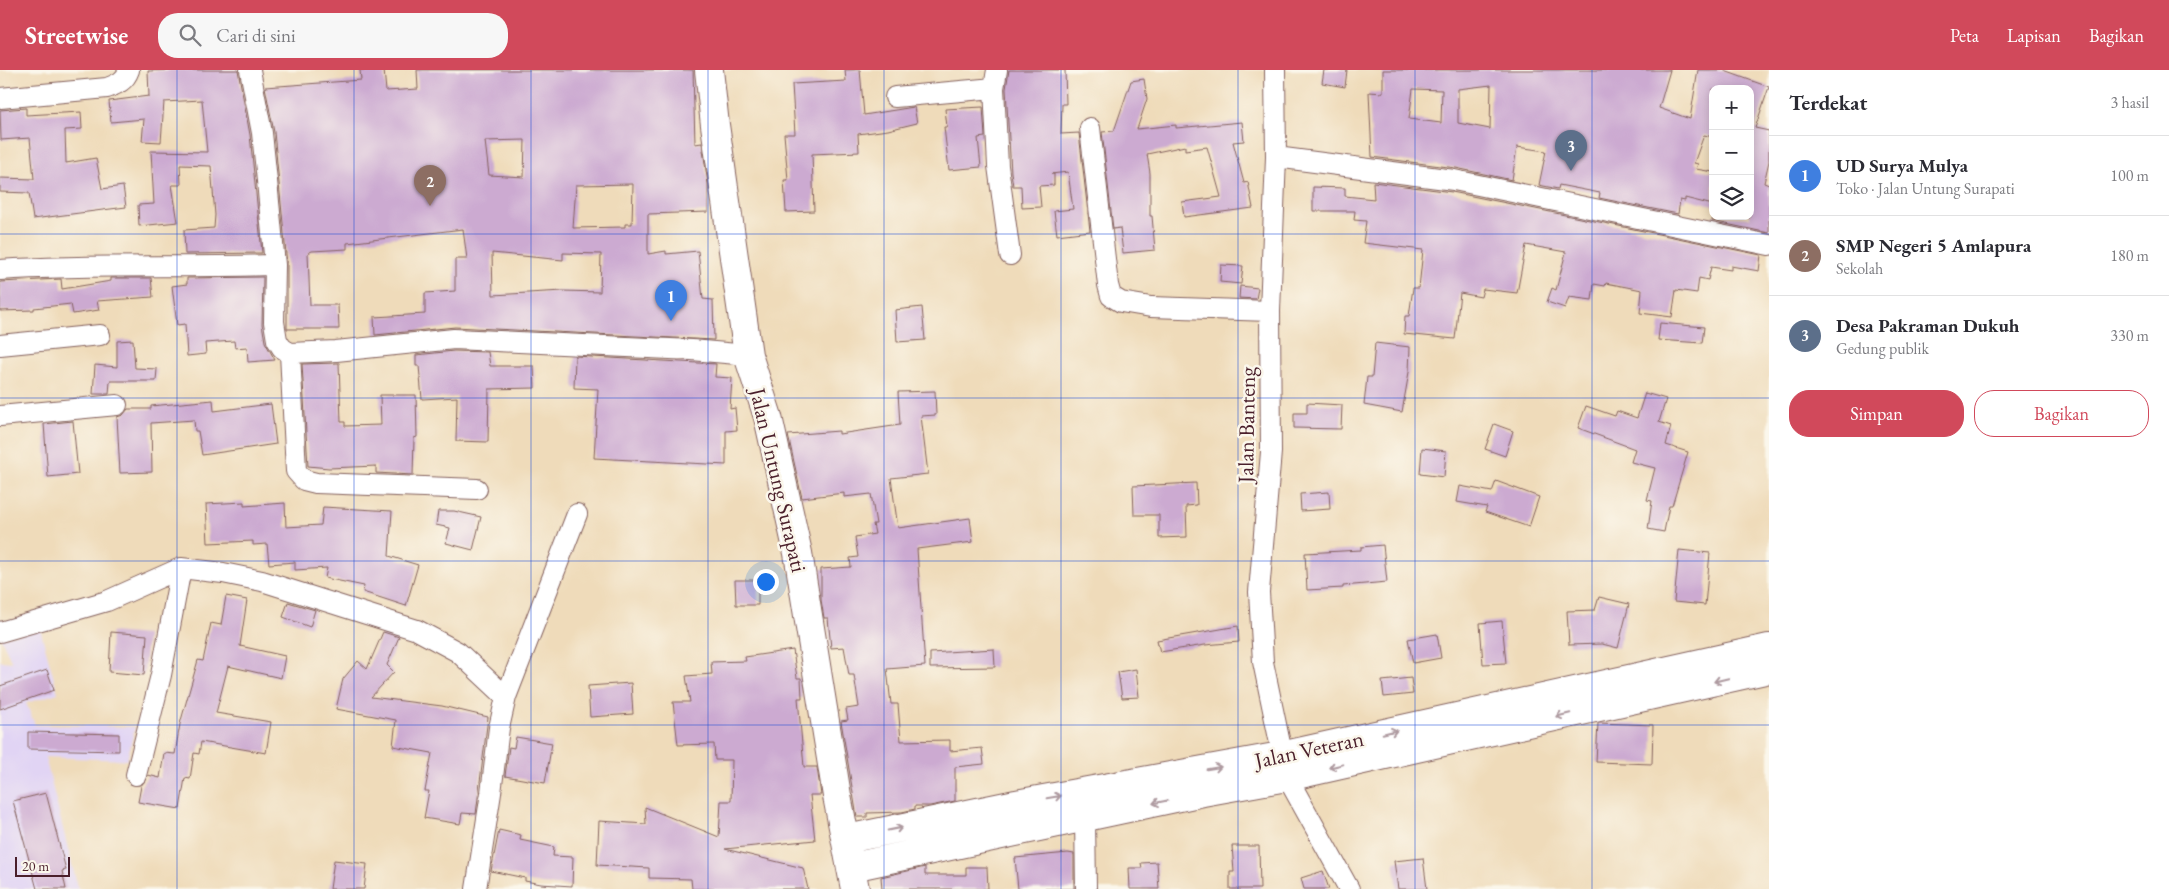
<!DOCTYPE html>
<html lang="id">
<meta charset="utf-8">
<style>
body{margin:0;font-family:"EB Garamond",serif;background:#f7f7f7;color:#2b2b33}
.controls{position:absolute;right:15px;top:15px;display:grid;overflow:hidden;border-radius:10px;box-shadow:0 2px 12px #0003}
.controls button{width:45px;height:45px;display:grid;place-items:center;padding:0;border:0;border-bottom:1px solid #e1e1e2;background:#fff;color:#2b2b33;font:25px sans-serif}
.scale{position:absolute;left:15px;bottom:12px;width:55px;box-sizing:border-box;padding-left:5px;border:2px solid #4a1f2b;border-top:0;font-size:14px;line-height:18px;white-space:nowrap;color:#4a1f2b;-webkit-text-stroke:4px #fbf7ec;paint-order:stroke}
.you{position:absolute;left:765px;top:511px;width:18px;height:18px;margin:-12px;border:4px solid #fff;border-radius:50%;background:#1a73e8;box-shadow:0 0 0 8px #1a73e833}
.badge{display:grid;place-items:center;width:32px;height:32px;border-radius:50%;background:#d1495b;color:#fff;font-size:16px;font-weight:700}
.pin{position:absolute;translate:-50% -41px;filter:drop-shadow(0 1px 2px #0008)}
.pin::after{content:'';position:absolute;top:26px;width:18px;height:15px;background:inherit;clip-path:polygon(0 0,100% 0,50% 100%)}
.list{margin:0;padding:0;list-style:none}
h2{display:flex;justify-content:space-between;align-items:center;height:65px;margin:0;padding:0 20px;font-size:21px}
h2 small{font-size:16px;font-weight:400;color:#7c7c81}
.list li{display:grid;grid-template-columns:32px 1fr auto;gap:15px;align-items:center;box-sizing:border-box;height:80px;padding:0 20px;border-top:1px solid #e1e1e2}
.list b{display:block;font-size:19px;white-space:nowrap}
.list p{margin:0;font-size:16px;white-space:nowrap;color:#7c7c81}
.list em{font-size:16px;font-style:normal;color:#7c7c81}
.actions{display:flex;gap:10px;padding:15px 20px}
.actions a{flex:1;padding:11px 0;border:1px solid #d1495b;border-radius:20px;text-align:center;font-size:18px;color:#d1495b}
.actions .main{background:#d1495b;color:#fff}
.icon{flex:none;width:28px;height:28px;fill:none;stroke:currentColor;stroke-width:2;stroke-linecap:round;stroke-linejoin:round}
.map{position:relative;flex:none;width:1769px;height:819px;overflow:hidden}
header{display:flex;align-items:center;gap:30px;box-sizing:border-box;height:70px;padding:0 25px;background:#d1495b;color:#fff}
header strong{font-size:24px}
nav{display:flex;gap:28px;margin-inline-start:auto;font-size:18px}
.search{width:350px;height:45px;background:#f7f7f7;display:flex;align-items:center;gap:12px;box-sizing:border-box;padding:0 18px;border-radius:20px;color:#7c7c81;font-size:19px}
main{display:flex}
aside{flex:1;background:#fff}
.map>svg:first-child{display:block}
.built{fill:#e1d4f4}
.building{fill:#ccaad1;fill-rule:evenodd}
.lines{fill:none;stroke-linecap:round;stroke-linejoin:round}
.minor-casing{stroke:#84615d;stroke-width:22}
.secondary-casing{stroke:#84615d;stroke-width:30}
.trunk-casing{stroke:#84615d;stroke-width:30}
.minor{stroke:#fff;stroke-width:20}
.secondary{stroke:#fff;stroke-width:28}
.trunk{stroke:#fff;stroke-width:28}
.oneway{stroke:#ae9aa0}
.grid{fill:none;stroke:#1d4ed8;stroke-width:1;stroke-opacity:0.55}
.labels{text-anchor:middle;stroke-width:5;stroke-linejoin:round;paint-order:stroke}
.street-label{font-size:22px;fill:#4a1f2b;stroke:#fbf7ec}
</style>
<header>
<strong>Streetwise</strong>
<div class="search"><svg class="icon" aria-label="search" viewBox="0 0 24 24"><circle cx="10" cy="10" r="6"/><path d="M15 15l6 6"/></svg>Cari di sini</div>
<nav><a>Peta</a><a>Lapisan</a><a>Bagikan</a></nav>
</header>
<main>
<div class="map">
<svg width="1769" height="819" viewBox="0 0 1769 819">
<rect width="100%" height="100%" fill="#fbf7ec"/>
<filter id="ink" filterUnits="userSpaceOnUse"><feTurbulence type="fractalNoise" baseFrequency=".02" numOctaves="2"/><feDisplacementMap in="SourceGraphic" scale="10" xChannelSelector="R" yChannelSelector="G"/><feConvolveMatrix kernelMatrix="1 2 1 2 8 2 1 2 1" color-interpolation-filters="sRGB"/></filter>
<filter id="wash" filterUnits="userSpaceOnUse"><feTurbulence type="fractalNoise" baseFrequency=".0096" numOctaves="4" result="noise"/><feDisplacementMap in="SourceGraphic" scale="20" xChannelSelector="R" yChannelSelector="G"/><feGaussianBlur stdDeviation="1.12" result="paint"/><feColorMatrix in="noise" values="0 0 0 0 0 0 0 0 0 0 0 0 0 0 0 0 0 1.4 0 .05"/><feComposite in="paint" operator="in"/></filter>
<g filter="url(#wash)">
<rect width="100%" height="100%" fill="#efdbba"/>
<path class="built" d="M40,559L58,623L26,633L35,655L135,657L127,690L45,687L78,819H0V591L12,592L1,568Z"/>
<g id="blocks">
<path class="building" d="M176,0H238L250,65L262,183L185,184L184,160L214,158L215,145L211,96L180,95L181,115H172L178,152L139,156L138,135L154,134L151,81L207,82L202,30L164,32L161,72L142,71L144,49L111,52L109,31L149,26L148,1Z
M360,0H384L386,21L418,19L417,0H693L695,74L702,73L708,114V142L648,144V184L666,181V184L698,181L703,229L713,230L714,270L455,257L375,265L374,247L425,244V223L455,221V189H467L463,159L347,173V179L312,181L308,183L310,235H338L339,259H287V194L274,62L265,17L361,10ZM525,70L524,107L489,105L485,71ZM633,114L632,154H625V157L573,158L576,115ZM492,183L563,190V183L601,184L600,222L563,221L493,225Z
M845,0H860L864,45L914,37L917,53L888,60L858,64L859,82L812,84L814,141L786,142L784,110H788L784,64H795L792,14L846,11Z
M1009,0H1065L1066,34H1062L1061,64L1079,63L1090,161L1057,165L1054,141L1073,139L1068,102L1051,104H1054V115L1039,116L1041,137L1022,138L1021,116H1013L1011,102L1006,19Z
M1324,0H1347L1345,17L1322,13Z
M1383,0H1670L1659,38L1690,49L1698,0H1722L1769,17L1755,58L1769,61V91L1764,113L1769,115V163L1712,151L1713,146L1750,148V19H1713V67L1704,65L1694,93L1698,94L1696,99L1713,102V135L1685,128V131L1680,130L1678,144L1599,128L1600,123L1559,115L1558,119L1539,115L1546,81L1517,77L1512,110L1456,98L1372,87L1369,22L1383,23ZM1491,15L1490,59L1458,53V19ZM1413,19L1442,20L1441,53L1409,49Z
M1144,9L1147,29L1137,59L1176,55V58L1242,52L1244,71L1233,72L1244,113L1248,112L1253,138L1184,147L1182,132L1221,127L1207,77L1185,80V76L1147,84L1150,103V146H1152L1155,180L1123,183L1120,158L1113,159L1102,62L1114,61L1131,11Z
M983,37L985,67L978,68L981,97L949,100L944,57H947L945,39Z
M26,38V45L81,42L82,59L65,60L66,93L96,88L102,119L123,116L126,137L33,149L29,123L0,122V108L34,109L30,68L1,70L0,40Z
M1373,112L1452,122L1761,185L1759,201L1731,196V200L1711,197L1708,210L1699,208L1697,223L1676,220L1672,247L1640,243L1642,220L1606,213L1605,216L1594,214L1592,230L1569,227L1565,238L1547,232L1552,218L1556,220L1566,182L1526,175L1517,223L1483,219L1481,227L1460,223L1455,269L1404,264L1405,246H1409L1413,218H1419L1423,180L1363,173L1366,151L1354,150L1355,141H1313V117L1345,118V126L1374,129Z
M1221,195L1243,196L1241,214L1220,212Z
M263,207L262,254L265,272L275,290L248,292L247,277L235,278L234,271L205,273L206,284L187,286L185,254L177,255L172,216L187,214V208Z
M111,208H151L153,227L97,231L99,240L73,244L71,234L34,238V240L0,241V212L61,209L62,219L111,211Z
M1240,216L1258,218L1256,229L1239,228Z
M922,237L925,270L897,272L895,240Z
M1660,253L1704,257L1702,273L1658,270Z
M133,270L135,298L157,299L156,311H110L109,324H93L95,295L117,297V271Z
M1375,273L1410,277L1409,302L1402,342L1364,335L1367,307H1372Z
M454,281L488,282L490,296H534L535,318L489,319L488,372L456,371L457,327L422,329L419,296H416V285Z
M575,286L716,294L715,307L732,308L730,339L735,338L737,360L726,361V395L594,388L598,319L574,318Z
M339,293L341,352H345V356L381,355L380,325H416L417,367L414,368L413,405L376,403V396L329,398L308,396L302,294Z
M935,321L936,345L921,346L928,404L891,408L898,458L970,448L973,472L917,479L925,596L887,599L891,634H898L901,671L950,670V681L982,678L984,694L955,697V731L930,736H915V739L902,742L867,743V747H857L841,651L848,650L846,639L859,637L854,605H849L844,577L831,578L828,548H824L821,530V499L851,497L850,488L858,487L855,467L875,464L873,454H876L871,424L844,427V423L802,428L788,365L839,361V364L900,355L898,322Z
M1645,323L1666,329L1659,352L1671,356L1666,375L1688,382L1672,436H1669L1664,462L1648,459L1652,431L1647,430L1655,398L1631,392L1635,379L1578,358L1586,336L1615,346L1617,341L1637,348Z
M213,330L214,341L271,334L276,374L202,385L198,361H195L194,350L151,353L152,402L120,403L117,347L123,345L128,339H151V336Z
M1307,333L1342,335L1341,359L1294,358V343H1307Z
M73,351L78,404L48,407L44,354Z
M1494,354L1513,361L1505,386L1485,379Z
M1422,378L1446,381L1444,407L1420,404Z
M1496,411L1539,427L1529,457L1485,442L1487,437L1457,432L1460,416L1492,422Z
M1196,413L1197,435L1186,436L1187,467L1159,468V445H1134L1133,416Z
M1329,422L1330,439L1301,441L1300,424Z
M244,432V436L285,433L286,457L321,455L323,437L392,441L389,486L418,495L406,536L363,522L364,516L325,508L327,498L295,500V492L269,494L267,474L253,475V471L208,473L206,434Z
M438,441H454L481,447L473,480L446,473L450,458L436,455Z
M1383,475L1387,512L1343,516V518L1307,520L1305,483L1361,480V477Z
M1679,480L1710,483L1705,535L1674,532Z
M735,510H758V535H736Z
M226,526L247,530L240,576L285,586L281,608L228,596L216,643L271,652L266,683L201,672L199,684L194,683L190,709L185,708L180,739L138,732L141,716L148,705L160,708L164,683L175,684L180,654L198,590L203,591L211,553L221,555Z
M1599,527L1629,534L1618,578L1602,574L1569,575L1567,541L1595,540Z
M288,532L315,540L310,557L283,547Z
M1502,551L1506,593L1483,594L1480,553Z
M1238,556L1239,572L1205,575L1160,582L1157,570Z
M111,562L147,565L144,605L109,602Z
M383,562L399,567L387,595L394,602L371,627L442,636L488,647L476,744L462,743L460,754L424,748L429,721H425L432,683L393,676L396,650L336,639L343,609L358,591L367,599Z
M1437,564L1441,588L1413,593L1408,569Z
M994,579L995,597L930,598V583Z
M793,580L797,608H801L802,628H798L804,697H817L821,725H810L815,770L725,779L803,798L808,819H692L691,809L649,808V798L597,795L599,751L646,754L645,737L719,767L721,731H731L732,690H715L714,674L678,675L673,632H690L686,606L712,604L711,592L746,591L745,587Z
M1136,599L1139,627L1122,628L1118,602Z
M47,600L54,620L0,639V616Z
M1411,608L1413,624L1384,627L1382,611Z
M631,613L633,644L590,647L588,616Z
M1598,653L1653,655L1652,694L1596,692Z
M28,662L119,664V681L28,679Z
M516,667L552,673L545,713L505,706L509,677L514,678Z
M46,723L66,800L62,801L66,819H37L13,731Z
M499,760L521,765L520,770L554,777L553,786L573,787L572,816L541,814L525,811V808L491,801Z
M1232,776H1259L1260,819H1230V802H1234Z
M1068,783L1074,784V819H1018L1015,788Z
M1423,788L1427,819H1398L1394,791Z
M334,790L367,794L364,819H330Z
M1157,792L1159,819H1130L1129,798H1142L1141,793Z
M925,797V805H966V797H987L988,819H882L881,807Z
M1323,801L1329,819H1304L1301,808Z"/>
</g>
</g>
<g filter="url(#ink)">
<use href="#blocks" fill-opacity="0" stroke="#84615d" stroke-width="1"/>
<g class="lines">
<g class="minor-casing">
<path id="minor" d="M250,0L262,63L267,111L275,195L274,252L277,270L282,278L290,283L336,281L454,269L692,280L748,285
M997,0L994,18L998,96L1010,185
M1275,0L1276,87L1270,241L1271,382L1259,522L1263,592L1287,707L1349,819
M895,27L994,18
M0,28L107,18C118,14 125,11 129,0
M1090,58L1108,215L1111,226L1121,232L1151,237L1270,241
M1276,87L1454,110L1769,175
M0,200C92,194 183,198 275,195
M0,275L100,265
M290,283L296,401L304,410L316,413L477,419
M0,346L117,335
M0,562L107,531L181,498L223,503L262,511L417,560L458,582L506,627
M136,705L161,605L181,498
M1085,748L1086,819
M476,819L491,723L499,658L506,627L577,444"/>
</g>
<g class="secondary-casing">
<path id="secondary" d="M847,769L1016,734L1281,686L1769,578
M852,797L1203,722L1287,707L1769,599"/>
</g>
<g class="trunk-casing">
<path id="trunk" d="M709,0L715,55L748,285L768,347L798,483L837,726L855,819"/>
</g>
<use href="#minor" class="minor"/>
<use href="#secondary" class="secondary"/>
<use href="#trunk" class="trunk"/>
</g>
<defs><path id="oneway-shaft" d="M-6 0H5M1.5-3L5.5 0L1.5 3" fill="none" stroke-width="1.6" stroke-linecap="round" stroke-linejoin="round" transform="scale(1.25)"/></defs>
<g class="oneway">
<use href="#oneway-shaft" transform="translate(1721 610) rotate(167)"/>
<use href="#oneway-shaft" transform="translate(1563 645) rotate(167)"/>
<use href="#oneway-shaft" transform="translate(1390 662) rotate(-13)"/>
<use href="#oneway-shaft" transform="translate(1336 696) rotate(167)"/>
<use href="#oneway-shaft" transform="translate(1214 698) rotate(-10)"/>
<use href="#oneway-shaft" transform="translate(1054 727) rotate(-10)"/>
<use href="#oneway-shaft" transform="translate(1160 732) rotate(168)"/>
<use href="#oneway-shaft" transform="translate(895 759) rotate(-12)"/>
</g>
</g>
<path class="grid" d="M177,0V819M354,0V819M531,0V819M708,0V819M884,0V819M1061,0V819M1238,0V819M1415,0V819M1592,0V819M0,164H1769M0,328H1769M0,491H1769M0,655H1769"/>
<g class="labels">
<g class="street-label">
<text transform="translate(1246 355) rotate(-89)" y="8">Jalan Banteng</text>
<text transform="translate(779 410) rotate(77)" y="8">Jalan Untung Surapati</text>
<text transform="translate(1309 679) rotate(-12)" y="8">Jalan Veteran</text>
</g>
</g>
</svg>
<div class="controls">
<button>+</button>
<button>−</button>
<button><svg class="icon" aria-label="layers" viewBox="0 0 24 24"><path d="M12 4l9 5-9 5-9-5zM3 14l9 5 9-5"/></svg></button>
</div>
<div class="scale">20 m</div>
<div class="you"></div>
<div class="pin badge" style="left:671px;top:251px;background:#3f7fe0">1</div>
<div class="pin badge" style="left:430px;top:136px;background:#8d6e63">2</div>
<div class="pin badge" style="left:1571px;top:101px;background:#5c6f8a">3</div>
</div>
<aside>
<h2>Terdekat<small>3 hasil</small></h2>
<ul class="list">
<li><span class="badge" style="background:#3f7fe0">1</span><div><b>UD Surya Mulya</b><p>Toko · Jalan Untung Surapati</p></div><em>100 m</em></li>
<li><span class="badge" style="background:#8d6e63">2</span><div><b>SMP Negeri 5 Amlapura</b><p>Sekolah</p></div><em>180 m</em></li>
<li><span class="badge" style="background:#5c6f8a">3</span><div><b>Desa Pakraman Dukuh</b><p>Gedung publik</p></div><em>330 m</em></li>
</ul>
<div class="actions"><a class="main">Simpan</a><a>Bagikan</a></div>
</aside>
</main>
